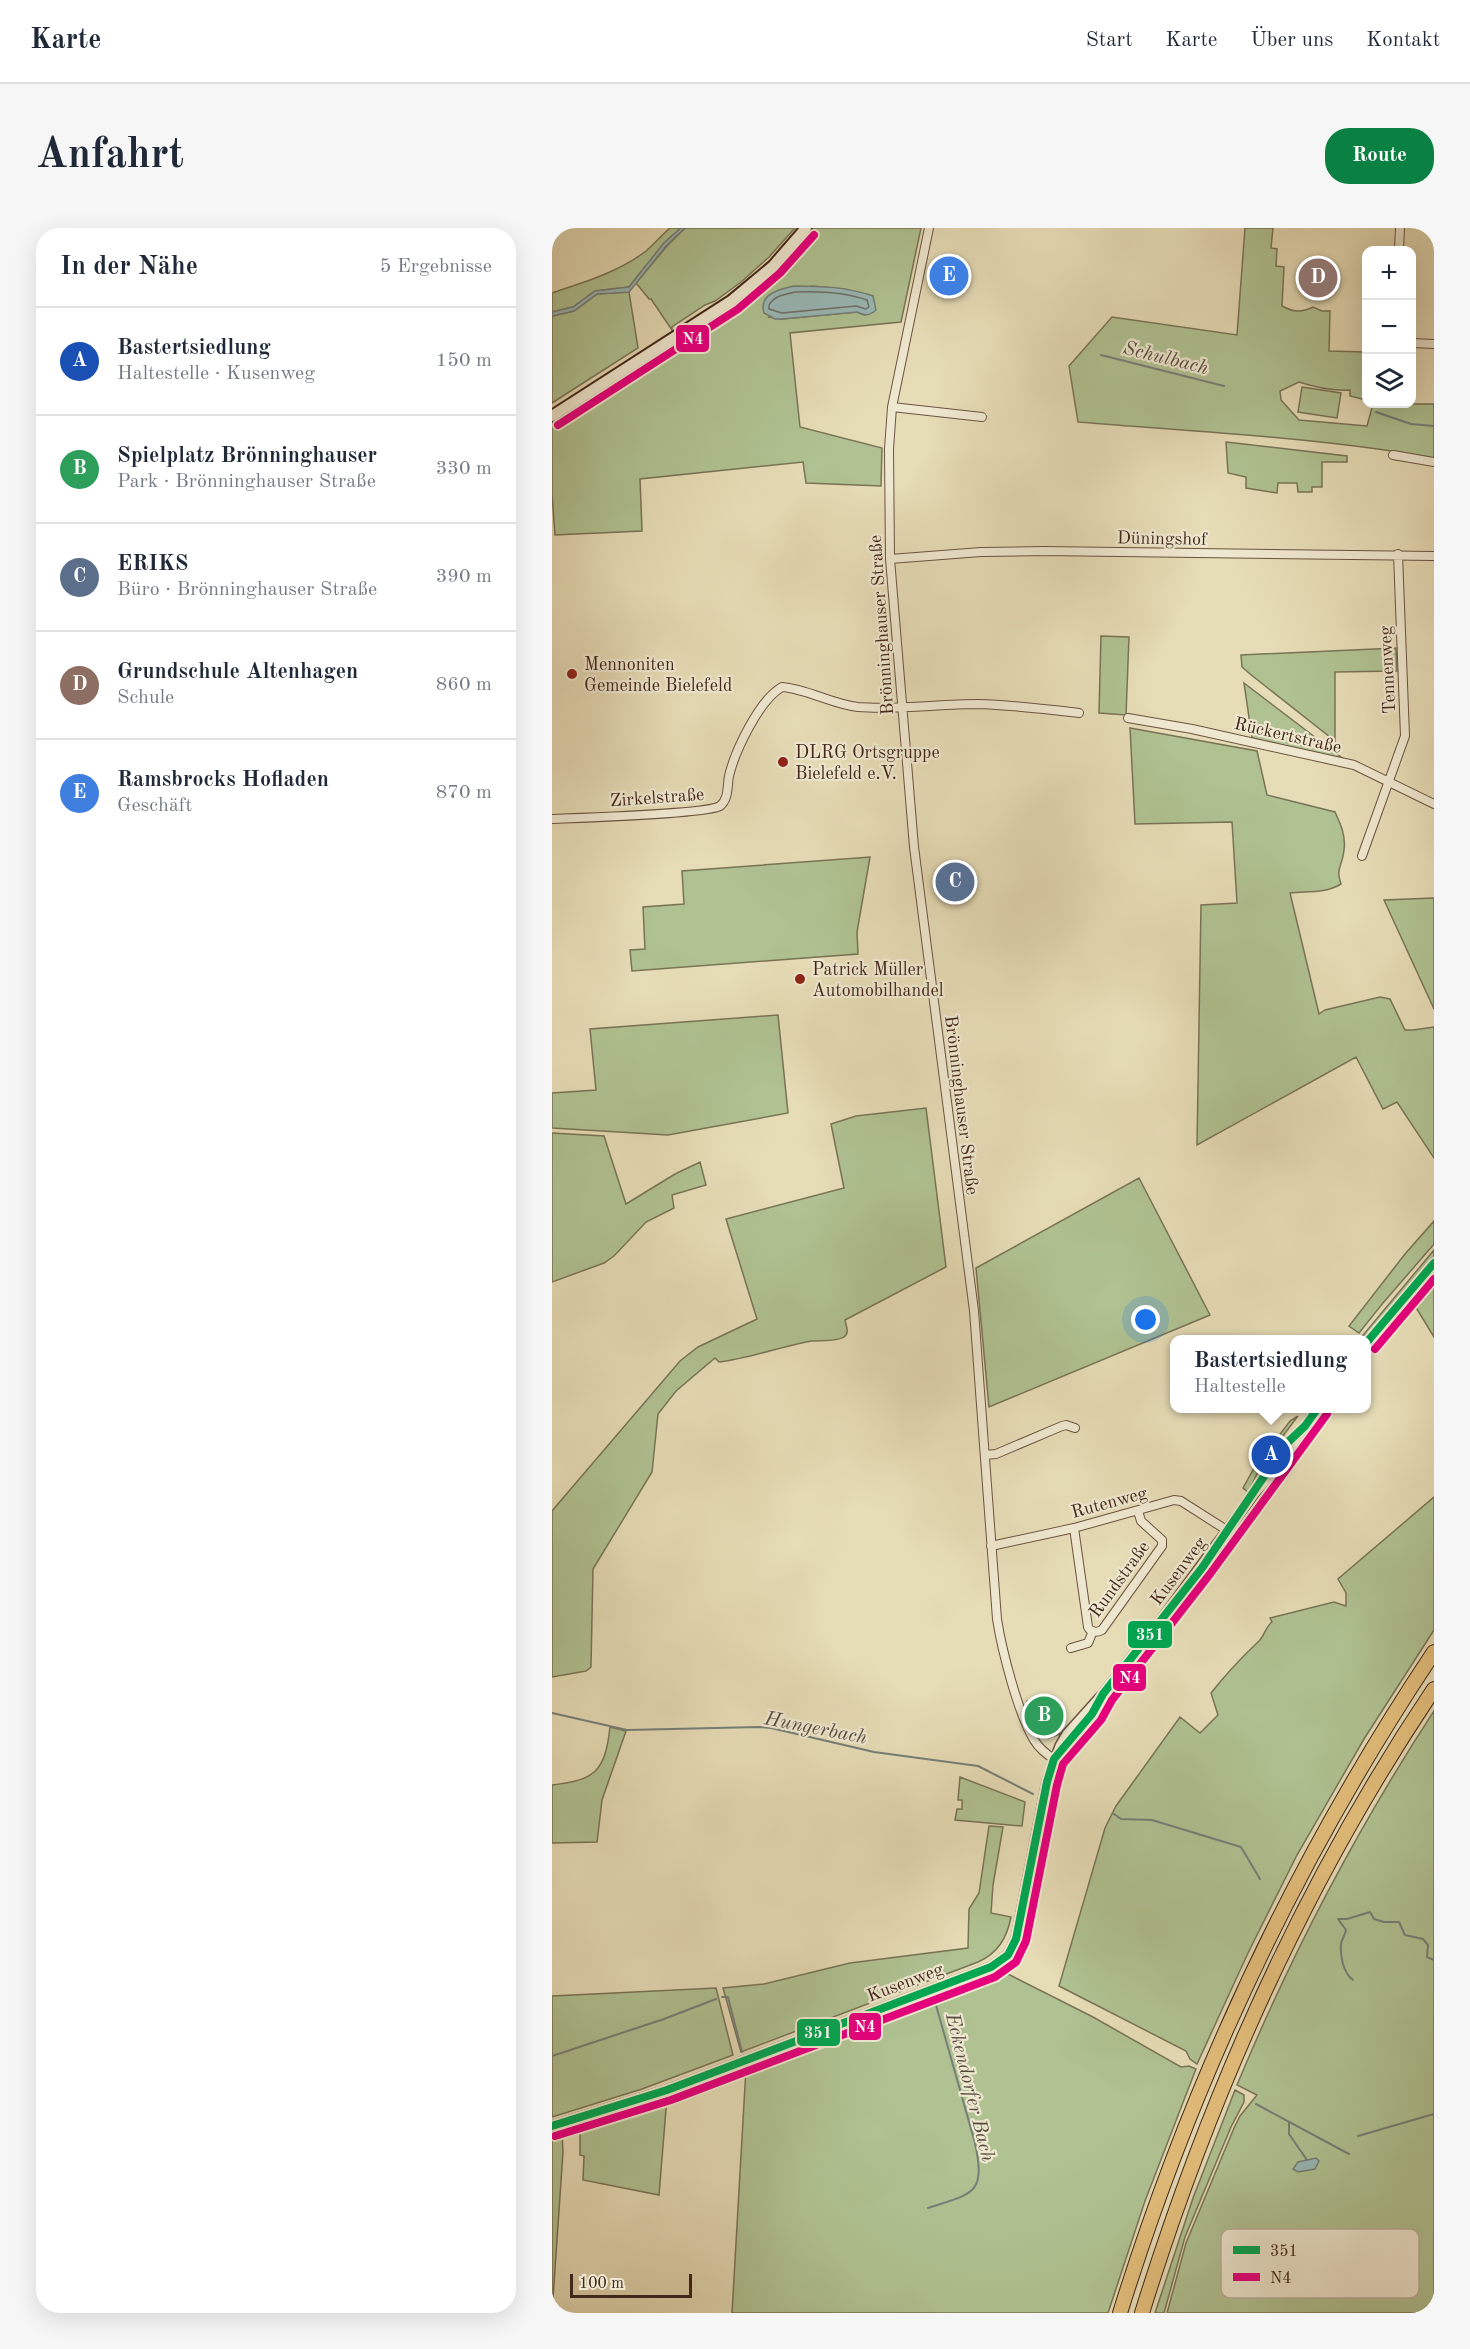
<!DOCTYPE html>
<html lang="de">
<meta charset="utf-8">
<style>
body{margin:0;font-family:"Old Standard TT",serif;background:#f6f6f7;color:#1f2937}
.controls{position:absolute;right:18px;top:18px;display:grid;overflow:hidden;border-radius:12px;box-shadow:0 6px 24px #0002}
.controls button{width:54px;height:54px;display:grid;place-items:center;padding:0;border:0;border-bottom:2px solid #e0e1e3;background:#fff;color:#1f2937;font:30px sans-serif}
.scale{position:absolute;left:18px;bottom:15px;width:122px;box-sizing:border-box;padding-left:6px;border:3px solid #42271a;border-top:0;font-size:16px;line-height:21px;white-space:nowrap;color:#42271a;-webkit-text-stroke:4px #efe8d0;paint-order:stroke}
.you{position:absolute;left:594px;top:1092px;width:21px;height:21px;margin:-15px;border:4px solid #fff;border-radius:50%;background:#1a73e8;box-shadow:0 0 0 9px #1a73e833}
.badge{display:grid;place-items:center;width:39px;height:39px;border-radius:50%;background:#0b8043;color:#fff;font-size:20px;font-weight:700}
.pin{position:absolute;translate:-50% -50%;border:3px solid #fff;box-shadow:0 2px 6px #0006}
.popup{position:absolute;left:618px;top:1107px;width:201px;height:78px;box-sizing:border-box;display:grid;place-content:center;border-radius:12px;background:#fff;filter:drop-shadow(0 2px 4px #0005);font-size:20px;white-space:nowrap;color:#747a83}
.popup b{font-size:22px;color:#1f2937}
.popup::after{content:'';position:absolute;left:50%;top:100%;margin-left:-12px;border:12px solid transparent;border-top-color:#fff}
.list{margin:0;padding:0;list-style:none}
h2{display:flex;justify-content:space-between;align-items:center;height:78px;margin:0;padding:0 24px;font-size:26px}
h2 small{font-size:20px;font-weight:400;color:#747a83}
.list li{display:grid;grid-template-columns:39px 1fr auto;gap:18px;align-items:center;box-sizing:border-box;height:108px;padding:0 24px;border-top:2px solid #e0e1e3}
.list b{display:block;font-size:22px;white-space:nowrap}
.list p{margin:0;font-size:20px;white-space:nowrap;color:#747a83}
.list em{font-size:20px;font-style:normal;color:#747a83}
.icon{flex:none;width:33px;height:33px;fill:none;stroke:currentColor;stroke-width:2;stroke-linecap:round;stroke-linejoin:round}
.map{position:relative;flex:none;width:882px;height:2085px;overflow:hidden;border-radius:24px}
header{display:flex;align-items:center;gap:36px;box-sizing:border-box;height:84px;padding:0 30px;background:#fff;border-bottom:2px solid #e0e1e3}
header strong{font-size:28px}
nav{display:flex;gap:33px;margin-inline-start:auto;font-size:21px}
.intro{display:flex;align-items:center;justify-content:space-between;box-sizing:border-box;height:144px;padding:0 36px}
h1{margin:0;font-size:42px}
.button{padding:15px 27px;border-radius:24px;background:#0b8043;color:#fff;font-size:21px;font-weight:700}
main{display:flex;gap:36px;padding:0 36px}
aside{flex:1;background:#fff;border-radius:24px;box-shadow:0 6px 24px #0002}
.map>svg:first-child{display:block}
.green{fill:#b0c292;stroke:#797456;stroke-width:1.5;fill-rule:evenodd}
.water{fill:#99b9b7;stroke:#767f78;stroke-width:1.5}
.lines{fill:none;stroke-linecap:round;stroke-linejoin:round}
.shore{stroke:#6e7068;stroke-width:1.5}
.stream{stroke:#767f78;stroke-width:2}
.minor-casing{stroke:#6b5441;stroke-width:10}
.tertiary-casing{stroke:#6b5441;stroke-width:12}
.secondary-casing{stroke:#42271a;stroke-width:14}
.motorway-casing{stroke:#42271a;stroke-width:16}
.minor{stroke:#efe8d0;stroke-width:8}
.tertiary{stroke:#efe8d0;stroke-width:9}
.secondary{stroke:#efe8d0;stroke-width:10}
.motorway{stroke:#e3be7b;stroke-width:14}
.bus-1-casing{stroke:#efe8d0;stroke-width:12}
.bus-2-casing{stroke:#efe8d0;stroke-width:12}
.bus-1{stroke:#00a651;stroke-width:8}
.bus-2{stroke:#e5007d;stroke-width:8}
.poi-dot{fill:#8f2418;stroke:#efe8d0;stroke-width:2}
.labels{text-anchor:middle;stroke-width:4.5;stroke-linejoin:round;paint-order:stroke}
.street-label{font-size:18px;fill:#42271a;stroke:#efe8d0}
.poi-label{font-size:18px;fill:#42271a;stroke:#efe8d0;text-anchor:start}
.water-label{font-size:20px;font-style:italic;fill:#584c41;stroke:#efe8d0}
.key{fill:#efe8d0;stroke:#bbae99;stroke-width:1.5}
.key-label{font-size:16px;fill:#42271a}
.line-badge{stroke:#efe8d0;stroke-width:2}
.badge-label{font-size:16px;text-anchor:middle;font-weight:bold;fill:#fff}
</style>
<header>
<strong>Karte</strong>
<nav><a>Start</a><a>Karte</a><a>Über uns</a><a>Kontakt</a></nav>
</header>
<div class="intro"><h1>Anfahrt</h1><a class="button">Route</a></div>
<main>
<aside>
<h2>In der Nähe<small>5 Ergebnisse</small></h2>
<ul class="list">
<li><span class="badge" style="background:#1a4fb4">A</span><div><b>Bastertsiedlung</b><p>Haltestelle · Kusenweg</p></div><em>150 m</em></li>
<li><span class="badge" style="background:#2e9e5b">B</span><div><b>Spielplatz Brönninghauser</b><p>Park · Brönninghauser Straße</p></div><em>330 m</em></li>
<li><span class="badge" style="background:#5c6f8a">C</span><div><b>ERIKS</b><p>Büro · Brönninghauser Straße</p></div><em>390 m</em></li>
<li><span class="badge" style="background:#8d6e63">D</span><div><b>Grundschule Altenhagen</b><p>Schule</p></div><em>860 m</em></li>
<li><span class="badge" style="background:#3f7fe0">E</span><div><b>Ramsbrocks Hofladen</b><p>Geschäft</p></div><em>870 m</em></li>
</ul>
</aside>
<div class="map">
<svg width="882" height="2085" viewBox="0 0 882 2085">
<rect width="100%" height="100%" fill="#e6dcb6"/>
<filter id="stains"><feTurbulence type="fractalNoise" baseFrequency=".00333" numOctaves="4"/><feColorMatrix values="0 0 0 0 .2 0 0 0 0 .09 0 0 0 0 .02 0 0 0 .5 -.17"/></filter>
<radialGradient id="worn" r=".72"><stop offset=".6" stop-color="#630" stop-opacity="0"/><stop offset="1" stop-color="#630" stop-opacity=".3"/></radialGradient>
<path class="green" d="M118,0H129L112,15L77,59L43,63L21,79L0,84V65C32,54 67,44 94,23C102,16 110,7 118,0Z
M133,0H243L217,29L189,54L163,73L153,77L120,99V102L99,71H97L84,55L115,18Z
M260,0H369L349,94L238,105L248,199L330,220L329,258L254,255L251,234L88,251L90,303L3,307L0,266V193L176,81L218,46ZM259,58L292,61L321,68L313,87L305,84L230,91L217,89Z
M693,0H721L719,20L725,21L724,38L732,39L730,78C741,84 749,85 761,79L770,83H778L777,123L814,124V172L798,168V162C780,163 765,160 747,154L728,163L729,172L747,192L815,198L821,176H882V230C765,209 645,204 526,194L517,138L560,89L685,107Z
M77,64L86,120L0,175V88L22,83L45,66Z
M750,159L789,165L785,190L746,184Z
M674,214L795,228V234H770V259H760V264H746L745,255H726L725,265L694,260V249L676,245Z
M549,408L577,409L574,487L547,485Z
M844,420L845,443L783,444V513L698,446L690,439L689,427Z
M692,455L793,532L700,510Z
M578,500L705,523L715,567L783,584C789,597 794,608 792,622C791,637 783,640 789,656C773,666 755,663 738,665L767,786L773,782L828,769L838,771L853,802H861L882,799V930L845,874L831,881L804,829L645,917L649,677L685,675L680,594L583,596Z
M318,629L305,704L306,726L80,743L78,722L93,721L91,679L132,676L130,643Z
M882,670V781L832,672Z
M226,787L236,885L116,907L0,900V865L44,862L38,801Z
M374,880L394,1039L293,1092C294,1098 298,1105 292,1109C285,1114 268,1112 259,1113C228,1119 198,1130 167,1134L163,1130L124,1163L106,1186L100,1244L41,1341L39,1439L34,1443L0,1449V1283L128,1133L146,1119L205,1091L174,991L292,960L279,896L304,888Z
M0,905L52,908L74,976L123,946L148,934L154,957L120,967L122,980L94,994L62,1028L52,1035L0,1054Z
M587,950L658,1087L437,1179L424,1040Z
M882,993V1016L831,1075L807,1105L797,1098L853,1026Z
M882,1022V1029L812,1111L807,1112Z
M882,1040V1109L857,1068Z
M854,1077L815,1126V1121L850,1078Z
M746,1188L704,1243L706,1244L696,1264L691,1260L701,1242L738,1193Z
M882,1269V1402L812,1511L745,1627L696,1725L645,1836L638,1831L634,1823L507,1758L553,1600L564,1578L628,1489L648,1505L666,1487L659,1465C674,1446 689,1430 706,1414C713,1408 713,1399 720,1394L718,1390L782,1374L794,1378V1365L786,1351Z
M500,1468L508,1506L496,1510L485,1503L475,1473Z
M882,1483V2085H615L634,2015L682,1900L688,1888L705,1867L685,1857C739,1727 805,1601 882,1483Z
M58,1499L74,1503L50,1572L45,1614L0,1615V1557C43,1552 53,1544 58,1499Z
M408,1549L473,1574L470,1598L403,1592L405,1581H410V1572H406Z
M437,1598L451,1599L441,1657L439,1685L459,1689C455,1710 446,1725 426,1734L189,1824L171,1760L212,1756L298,1735L416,1720L417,1681L427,1665Z
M445,1743L454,1745L541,1789L629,1839L637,1838L644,1841L593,1973L556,2085H180L194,1840Z
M164,1760L181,1827L90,1861L0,1889V1768Z
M683,1862L692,1867V1874L679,1899L633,2009L612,2085H603L641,1970Z
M115,1869L107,1967L31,1952L32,1928L28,1927V1902L16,1901Z
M10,1903L11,1924L0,2085V1906Z"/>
<path class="water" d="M129,0H133L114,18L77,64L45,66L22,83L0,88V84L21,79L43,63L77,59L112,15Z
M242,58C269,58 295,59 321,68L324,82C317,88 313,88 305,84L230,91H223L212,85C206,66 228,61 242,58Z
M764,1930L767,1933L763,1941L746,1944L741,1941L746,1934Z"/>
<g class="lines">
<path class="shore" d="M243,64C266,63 293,64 315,72L317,79L314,81L304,78L230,85L217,81V77C222,68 233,66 243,64Z"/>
<path class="stream" d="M549,127L672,158
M824,184L859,196L882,198
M0,1485L75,1502L207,1499L219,1500L322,1524L426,1538L481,1566
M562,1586L569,1591L600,1592L689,1619L708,1651
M786,1691H795L818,1684L822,1691L832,1694H847L853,1707L871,1711L876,1717L875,1729L882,1732
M786,1691L794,1702C793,1707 790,1711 789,1716C788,1727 791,1745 801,1752
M170,1769H176L190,1824
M295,1803L382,1770L423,1915C434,1967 421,1965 376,1980
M0,1828L112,1791L164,1771
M195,1840L283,1807
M704,1876L797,1926
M737,1895V1906L755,1932
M806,1908L882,1886"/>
<g class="minor-casing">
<path id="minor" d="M377,0L340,179L337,221L338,331L362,619L422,1083L445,1391C450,1423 466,1485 482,1512C487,1520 494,1526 502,1531
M847,22L848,0
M860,115L882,116
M340,179L430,189
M841,227L882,234
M338,331L429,324L491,323L882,328
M576,490L640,501L802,537L882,576
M0,591C24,590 156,586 168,578C177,571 175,558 177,548C183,523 207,472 230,459C255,461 280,476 306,479C346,482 386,476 426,476C460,477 493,481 527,485
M810,628L853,508L846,326
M433,1227L444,1226L510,1198L514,1197L523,1200
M522,1300L536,1399C538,1404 545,1405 550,1402L610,1318V1312L589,1293L586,1283
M439,1318L522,1300L622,1272L629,1273L676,1303
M519,1420L536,1415L541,1403"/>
</g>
<g class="tertiary-casing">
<path id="tertiary" d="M815,1114L882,1035
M710,1252L732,1219
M512,1520L540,1486L545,1477
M0,1898L115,1862L439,1739L456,1727L464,1711L495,1554L508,1518L515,1506L551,1466L610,1391L702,1266L721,1244L766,1180"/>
</g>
<g class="secondary-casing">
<path id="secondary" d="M0,188L179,73L221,38L254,0"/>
</g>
<g class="motorway-casing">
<path id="motorway" d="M568,2085C641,1850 746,1628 882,1424
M590,2085C658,1866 754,1651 882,1461"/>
</g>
<use href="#minor" class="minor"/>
<use href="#tertiary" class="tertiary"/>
<use href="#secondary" class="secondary"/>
<use href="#motorway" class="motorway"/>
<g class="bus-1-casing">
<path id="bus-1" d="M815,1114L882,1035
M0,1898L115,1862L439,1739L456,1727L464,1711L495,1554L502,1531L540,1486L551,1466L650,1340L734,1216L753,1198L766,1180"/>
</g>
<g class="bus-2-casing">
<path id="bus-2" d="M6,197L186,81L228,45L262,7
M823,1121L882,1051
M3,1908L119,1872L443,1749L464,1734L474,1713L505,1557L511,1536L549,1492L560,1472L658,1346L775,1186"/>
</g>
<use href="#bus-1" class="bus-1"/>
<use href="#bus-2" class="bus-2"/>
</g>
<g class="poi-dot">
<circle cx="20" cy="446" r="6"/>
<circle cx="231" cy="534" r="6"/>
<circle cx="248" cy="751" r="6"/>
</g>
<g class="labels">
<g class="street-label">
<text transform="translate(610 310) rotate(1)" y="6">Düningshof</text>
<text transform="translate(329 397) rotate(-94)" y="6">Brönninghauser Straße</text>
<text transform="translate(835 442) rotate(-93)" y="6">Tennenweg</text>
<text transform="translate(736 507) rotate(13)" y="6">Rückertstraße</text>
<text transform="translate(105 569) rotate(-4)" y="6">Zirkelstraße</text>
<text transform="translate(410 877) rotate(83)" y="6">Brönninghauser Straße</text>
<text transform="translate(557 1274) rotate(-15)" y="6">Rutenweg</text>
<text transform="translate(626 1343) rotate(-53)" y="6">Kusenweg</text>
<text transform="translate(567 1351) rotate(-54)" y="6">Rundstraße</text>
<text transform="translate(353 1754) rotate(-21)" y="6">Kusenweg</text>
</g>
<g class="poi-label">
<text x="32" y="442">Mennoniten<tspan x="32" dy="21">Gemeinde Bielefeld</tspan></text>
<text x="243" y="530">DLRG Ortsgruppe<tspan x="243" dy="21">Bielefeld e.V.</tspan></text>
<text x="260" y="747">Patrick Müller<tspan x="260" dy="21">Automobilhandel</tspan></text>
</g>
<g class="water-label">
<text transform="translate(614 129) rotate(14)" y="7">Schulbach</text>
<text transform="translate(264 1499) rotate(11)" y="7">Hungerbach</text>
<text transform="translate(419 1859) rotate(76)" y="7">Eckendorfer Bach</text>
</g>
</g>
<rect x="669" y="2001" width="198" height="69" rx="9" class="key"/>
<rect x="681" y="2018" width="27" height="8" fill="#00a651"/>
<rect x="681" y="2045" width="27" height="8" fill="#e5007d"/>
<g class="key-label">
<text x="718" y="2028">351</text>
<text x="718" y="2055">N4</text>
</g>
<g class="line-badge">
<rect x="123" y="96" width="35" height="29" rx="6" fill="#e5007d"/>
<rect x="575" y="1392" width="46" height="29" rx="6" fill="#00a651"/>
<rect x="560" y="1435" width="35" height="29" rx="6" fill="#e5007d"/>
<rect x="296" y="1784" width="34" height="29" rx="6" fill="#e5007d"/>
<rect x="244" y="1790" width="45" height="29" rx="6" fill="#00a651"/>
</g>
<g class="badge-label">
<text x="141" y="116">N4</text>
<text x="598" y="1412">351</text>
<text x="578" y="1455">N4</text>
<text x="313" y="1804">N4</text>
<text x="266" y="1810">351</text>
</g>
<rect width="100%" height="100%" filter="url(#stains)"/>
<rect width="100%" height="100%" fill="url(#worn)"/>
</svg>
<div class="controls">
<button>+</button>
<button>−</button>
<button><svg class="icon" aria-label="layers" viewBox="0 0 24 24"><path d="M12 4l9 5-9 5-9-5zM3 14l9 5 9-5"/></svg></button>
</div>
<div class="scale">100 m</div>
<div class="you"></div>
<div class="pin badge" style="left:719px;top:1227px;background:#1a4fb4">A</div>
<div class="popup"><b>Bastertsiedlung</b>Haltestelle</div>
<div class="pin badge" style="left:492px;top:1488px;background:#2e9e5b">B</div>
<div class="pin badge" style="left:403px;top:654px;background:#5c6f8a">C</div>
<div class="pin badge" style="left:766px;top:50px;background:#8d6e63">D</div>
<div class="pin badge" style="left:397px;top:48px;background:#3f7fe0">E</div>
</div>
</main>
